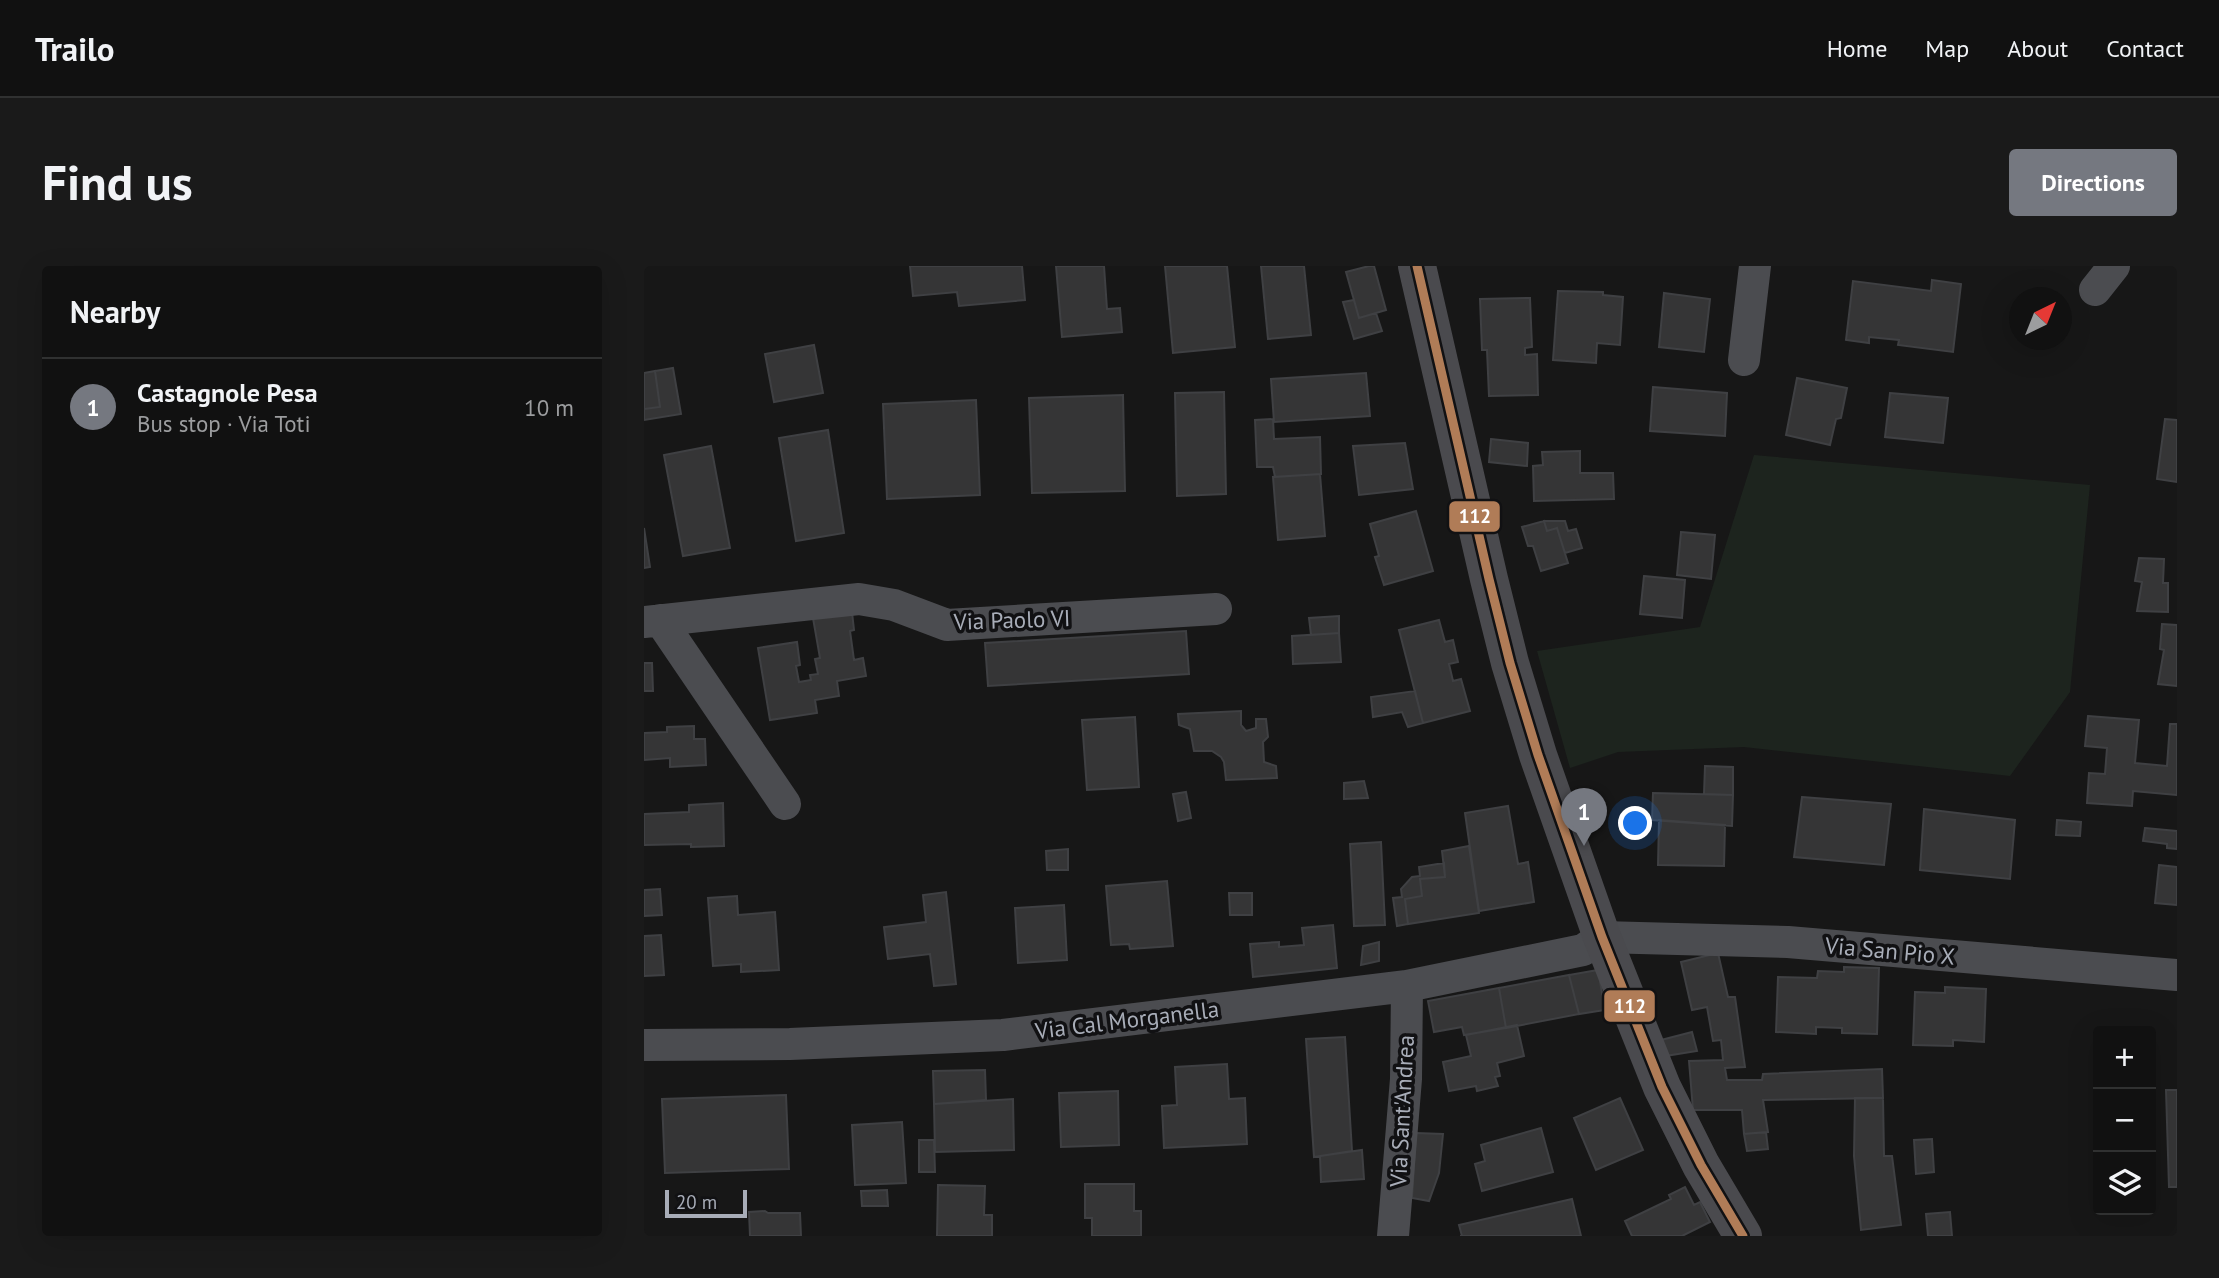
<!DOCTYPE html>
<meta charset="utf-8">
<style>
body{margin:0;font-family:"PT Sans",sans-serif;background:#1a1a1a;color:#f1f3f6}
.controls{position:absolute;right:21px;bottom:21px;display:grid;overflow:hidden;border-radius:7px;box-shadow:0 7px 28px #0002}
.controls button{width:63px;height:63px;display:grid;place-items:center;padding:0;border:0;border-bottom:2px solid #303131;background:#111;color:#f1f3f6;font:35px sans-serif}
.compass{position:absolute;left:1365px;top:21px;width:63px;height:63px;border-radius:50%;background:#111;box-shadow:0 7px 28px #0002;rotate:43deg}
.scale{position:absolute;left:21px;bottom:18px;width:82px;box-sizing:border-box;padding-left:7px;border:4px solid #a8adb8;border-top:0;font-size:19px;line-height:24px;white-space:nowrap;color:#a8adb8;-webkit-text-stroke:5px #111113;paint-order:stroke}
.you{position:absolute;left:992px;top:558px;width:24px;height:24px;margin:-18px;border:5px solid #fff;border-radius:50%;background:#1a73e8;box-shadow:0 0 0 10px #1a73e833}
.badge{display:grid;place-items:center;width:46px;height:46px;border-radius:50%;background:#757880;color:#fff;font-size:23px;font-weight:700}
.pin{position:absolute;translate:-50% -58px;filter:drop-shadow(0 2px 4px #0008)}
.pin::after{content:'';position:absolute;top:37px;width:24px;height:21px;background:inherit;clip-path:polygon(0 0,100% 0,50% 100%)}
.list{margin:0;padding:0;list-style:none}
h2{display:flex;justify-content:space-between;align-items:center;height:91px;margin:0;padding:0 28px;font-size:30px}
h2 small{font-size:23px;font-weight:400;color:#9c9d9f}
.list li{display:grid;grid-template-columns:46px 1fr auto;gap:21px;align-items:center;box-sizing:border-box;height:98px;padding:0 28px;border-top:2px solid #303131}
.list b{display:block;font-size:26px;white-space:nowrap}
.list p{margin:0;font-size:23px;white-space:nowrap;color:#9c9d9f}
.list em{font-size:23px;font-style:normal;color:#9c9d9f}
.icon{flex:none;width:38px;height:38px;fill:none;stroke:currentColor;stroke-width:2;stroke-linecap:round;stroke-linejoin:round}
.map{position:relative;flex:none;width:1533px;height:970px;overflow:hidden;border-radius:7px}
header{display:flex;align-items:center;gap:42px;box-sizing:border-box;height:98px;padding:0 35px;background:#111;border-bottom:2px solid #303131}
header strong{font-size:33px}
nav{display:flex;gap:38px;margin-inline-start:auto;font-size:24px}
.intro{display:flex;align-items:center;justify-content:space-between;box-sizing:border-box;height:168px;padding:0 42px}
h1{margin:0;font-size:49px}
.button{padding:18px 32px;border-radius:7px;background:#757880;color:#fff;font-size:24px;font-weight:700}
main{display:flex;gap:42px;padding:0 42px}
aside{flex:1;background:#111;border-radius:7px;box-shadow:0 7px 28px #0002}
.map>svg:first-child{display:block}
.green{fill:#1d241e}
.building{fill:#353536;stroke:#3f4043;stroke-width:2}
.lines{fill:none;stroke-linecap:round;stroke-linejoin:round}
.street{stroke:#4b4c50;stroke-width:32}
.secondary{stroke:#4a4a4e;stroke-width:38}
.bus-1-casing{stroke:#111113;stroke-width:14}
.bus-1{stroke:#b07c57;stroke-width:9}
.labels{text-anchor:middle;stroke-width:7;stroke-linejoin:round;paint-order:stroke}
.street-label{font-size:23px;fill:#a8adb8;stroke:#111113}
.line-badge{stroke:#111113;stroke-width:2.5}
.badge-label{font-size:19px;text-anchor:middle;font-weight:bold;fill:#fff}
</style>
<header>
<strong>Trailo</strong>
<nav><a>Home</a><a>Map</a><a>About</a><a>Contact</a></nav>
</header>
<div class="intro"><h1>Find us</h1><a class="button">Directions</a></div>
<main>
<aside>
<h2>Nearby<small></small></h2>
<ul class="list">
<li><span class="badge">1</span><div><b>Castagnole Pesa</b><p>Bus stop · Via Toti</p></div><em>10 m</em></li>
</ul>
</aside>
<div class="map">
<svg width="1533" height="970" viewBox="0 0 1533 970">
<rect width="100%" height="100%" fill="#171717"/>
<path class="green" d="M1110,189L1446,219L1426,426L1366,510L1100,481L974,486L926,502L893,385L1056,361Z"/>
<path class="building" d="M266,0H378L381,34L315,40L313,26L269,30Z
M412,0H460L463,43L476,42L478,66L418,71Z
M521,0H583L591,81L529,87Z
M617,0H660L667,69L624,73Z
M725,0H730L742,44L715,52L702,6Z
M1288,14L1317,18L1309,86L1254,79L1255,74L1225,71V77L1202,74L1209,15L1287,25Z
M914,25L959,26V29L979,31L976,79L953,77L952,97L909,94Z
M1020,27L1066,33L1060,86L1015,81Z
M886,32L888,81L881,82V89L893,88L894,129L845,130L843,84H838L836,33Z
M710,34L715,52L732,47L738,65L710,73L699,36Z
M170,79L179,127L130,136L121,88Z
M29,102L37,148L0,154V143L16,141L11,105Z
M11,105L16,141L0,143V107Z
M722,107L726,150L630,156L627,113Z
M1153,112L1203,122L1197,152L1192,153L1186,179L1142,169Z
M1009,121L1083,127L1081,170L1006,165Z
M580,126L582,228L533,230L531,127Z
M1246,127L1304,132L1299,177L1241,171Z
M479,129L481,225L388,227L385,132Z
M332,134L336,229L243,233L239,138Z
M629,153L630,173L676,171L677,208L631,211L629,201H613L611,154Z
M1521,153L1533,154V216L1513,213Z
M184,164L200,267L152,275L135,172Z
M847,173L884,177L883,200L845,196Z
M761,177L769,223L715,229L709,180Z
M67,180L86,282L39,290L20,189Z
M936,185V207H969L970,233L890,235L889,200L899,199L898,186Z
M676,208L681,270L634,274L629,211Z
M772,245L789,305L740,319L731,291L735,290L726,258Z
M900,255H921L924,265L932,263L938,282L921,287L913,262L903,265Z
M900,255L903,265L913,262L924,297L897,305L889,280H884L878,261Z
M0,262L6,301L0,302Z
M1037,266L1071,269L1067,313L1033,309Z
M1495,292L1520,293L1519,317H1524V346L1493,345L1498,316L1491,315Z
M1000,310L1041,314L1038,352L996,348Z
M208,346L210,364L206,365L210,394L219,392L222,410L193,415L195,430L171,434L173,447L126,454L114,382L153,376L156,399L152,400L155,416L167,414L166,409L174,408L171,393L176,392L169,352Z
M695,350V367L667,369L665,352Z
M795,354L801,376L809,374L814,396L805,398L809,415L817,413L826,445L779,457L755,364Z
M1518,358L1533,359V420L1514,418L1520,384L1516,383Z
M542,365L545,408L344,420L341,377Z
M695,367L697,396L649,398L648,370Z
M0,397H8L9,425H0Z
M771,425L779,457L764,461L758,446L729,451L727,431Z
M597,445V459L602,465L612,462V453H622L624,471L619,476L620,496L632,500L633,512L582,514L580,496L577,491L568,485H550L546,463L535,459L534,448Z
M1444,450L1495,454L1491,497L1523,500L1526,458H1533V529L1489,525L1488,540L1443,537L1445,507L1461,508L1463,482L1441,480Z
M491,451L495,521L443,524L438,454Z
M50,460V473H61L62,499L26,501V492L0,494V467L23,466V461Z
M1061,500L1089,501V529L1060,528Z
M720,515L724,532L700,533V517Z
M542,526L547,552L534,555L529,528Z
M1009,527L1089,529L1088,560L1008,554Z
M1158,531L1247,538L1240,599L1150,591Z
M79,537L80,580L47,581V578L0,579V548L45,546V539Z
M864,540L874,598L884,596L890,636L835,645L821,547Z
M1280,543L1371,554L1366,613L1276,604Z
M1015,554L1081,559L1080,600L1014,599Z
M1413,554L1437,556L1436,570L1412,569Z
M1501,562L1533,565V583L1523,582V578L1499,575Z
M737,576L741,659L710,660L706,578Z
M825,580L835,647L764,658L761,633L778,630L776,613L801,611L798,585Z
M424,583V604H403L402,585Z
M800,597L801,611L776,613L778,630L761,633L764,658L753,660L749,632L758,631L757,623L768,611L776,610L775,601Z
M1515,599L1533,601V639L1511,637Z
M523,615L529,680L486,683L485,678L467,679L462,620Z
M16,623L18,649L0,650V624Z
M302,626L312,718L290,720L286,688L244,693L240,661L282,656L279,629Z
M585,627H608V649H586Z
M93,630L94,649L131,646L135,704L97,706V698L69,700L64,632Z
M420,639L423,694L374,697L371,642Z
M689,659L693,702L609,711L606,678L635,676V681L660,679L658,662Z
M17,669L20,709L0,710V670Z
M735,676V695L717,699L719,680Z
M1074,687L1084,731H1091L1101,801L1081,802L1083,814H1118L1119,808L1238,803L1239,832L1119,834L1124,866L1100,868L1098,844H1049L1045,795L1079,794L1077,774L1069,775L1063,741L1048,744L1037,696Z
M1200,701L1235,702L1233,768L1198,767V762L1172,761V768L1132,766L1134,711L1173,712L1174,705L1200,706Z
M954,704L961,744L935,748L925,709Z
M925,709L935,748L862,762L855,722Z
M1301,721L1342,723L1340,776L1309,774V780L1269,779L1271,726L1301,727Z
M855,722L862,762L820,769L818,761L790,766L784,735Z
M873,759L880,790L853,797L856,810L851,811L854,820L833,825L832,820L805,825L799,796L827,790L822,769Z
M1048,766L1053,785L1021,790L1017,774Z
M701,771L708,885L670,891L662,773Z
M583,798L585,833L601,832L603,878L520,882L518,840L533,839L531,801Z
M341,804L342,834L290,838L289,805Z
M1522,824H1533V921H1525Z
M474,825L475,879L417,881L415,827Z
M142,829L145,903L21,907L18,833Z
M976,832L999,884L952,904L930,852Z
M1211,832H1239L1240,890H1248L1257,959L1217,964L1210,890Z
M369,833L370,884L291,886L290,838Z
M258,856L262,917L211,919L208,859Z
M897,862L909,906L838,925L831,898L841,895L837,879Z
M1122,866L1124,883L1103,885L1100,868Z
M772,867L799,868L795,907L785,935L768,932Z
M1288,873L1290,906L1272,908L1270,874Z
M275,874H290L291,906H275Z
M718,884L720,913L677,916L676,890Z
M441,918H490V945H497V970H448V952H441Z
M294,919L341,920L340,949H348V970H293Z
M1041,921L1050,939L1056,936L1066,956L1038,970H988L981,955L1027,933L1025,929Z
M243,924L244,940H218L217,925Z
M928,933L937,970H816H818L815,959Z
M121,945L124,947H156L157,970H106L105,946Z
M1306,946L1308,970H1284L1282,948Z"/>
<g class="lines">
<path class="street" d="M1451,24L1470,0
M1100,94L1111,0
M16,354L141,538
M0,356L215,333L250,339L303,359L572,343
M0,779L146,778L359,769L763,720L939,684L958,671L1144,676L1533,709
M749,970L762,813L763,720"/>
<path class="secondary" d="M773,0L845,313L866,397L894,489L958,671L1018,821L1057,899L1099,970"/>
<g class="bus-1-casing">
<path id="bus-1" d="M773,0L845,313L866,397L894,489L958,671L1018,821L1057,899L1099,970"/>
</g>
<use href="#bus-1" class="bus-1"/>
</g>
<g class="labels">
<g class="street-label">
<text transform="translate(368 354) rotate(-2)" y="8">Via Paolo VI</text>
<text transform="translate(1246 685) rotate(5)" y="8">Via San Pio X</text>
<text transform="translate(483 754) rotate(-7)" y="8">Via Cal Morganella</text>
<text transform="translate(758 845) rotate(-87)" y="8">Via Sant'Andrea</text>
</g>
</g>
<g class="line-badge">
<rect x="804" y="234" width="53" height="33" rx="7" fill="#b07c57"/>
<rect x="959" y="723" width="53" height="34" rx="7" fill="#b07c57"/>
</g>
<g class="badge-label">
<text x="831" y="257">112</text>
<text x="986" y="747">112</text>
</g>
</svg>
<div class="controls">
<button>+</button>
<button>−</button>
<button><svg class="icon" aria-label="layers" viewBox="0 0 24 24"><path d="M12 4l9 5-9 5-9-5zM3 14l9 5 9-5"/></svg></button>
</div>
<svg class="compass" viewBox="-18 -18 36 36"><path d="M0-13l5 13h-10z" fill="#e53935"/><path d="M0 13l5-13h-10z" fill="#9c9d9f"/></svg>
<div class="scale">20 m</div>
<div class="you"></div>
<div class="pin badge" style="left:940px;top:580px">1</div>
</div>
</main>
